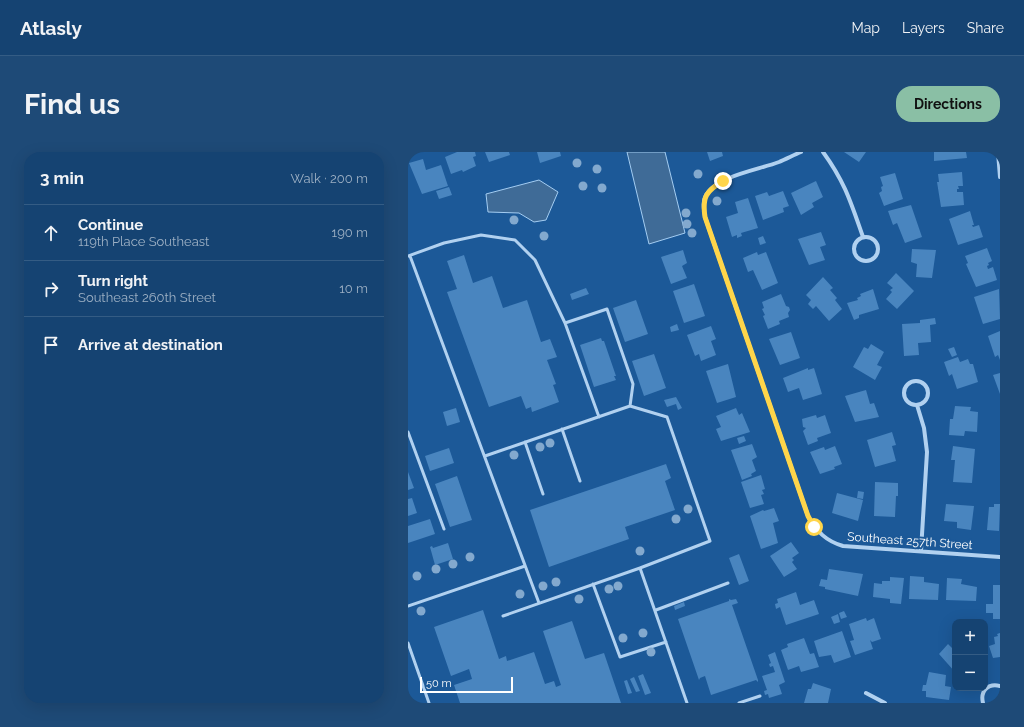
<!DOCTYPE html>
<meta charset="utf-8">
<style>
body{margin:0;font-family:Raleway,sans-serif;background:#1e4a77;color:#f1f3f6}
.controls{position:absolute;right:12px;bottom:12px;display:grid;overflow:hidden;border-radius:8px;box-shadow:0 4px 16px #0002}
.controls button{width:36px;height:36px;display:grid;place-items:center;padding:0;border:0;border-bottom:1px solid #345c84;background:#154372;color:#f1f3f6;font:20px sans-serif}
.scale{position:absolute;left:12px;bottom:10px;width:93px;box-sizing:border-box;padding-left:4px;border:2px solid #fff;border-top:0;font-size:11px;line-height:14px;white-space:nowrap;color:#fff;-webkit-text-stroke:3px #1c5998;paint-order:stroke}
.stop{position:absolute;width:12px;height:12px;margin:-9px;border:3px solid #ffd54a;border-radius:50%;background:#fff}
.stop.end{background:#ffd54a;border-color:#fff;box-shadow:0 1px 4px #0008}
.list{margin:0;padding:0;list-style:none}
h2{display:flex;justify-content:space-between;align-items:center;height:52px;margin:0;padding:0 16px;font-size:17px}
h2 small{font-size:13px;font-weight:400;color:#9db0c4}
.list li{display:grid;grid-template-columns:26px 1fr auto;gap:12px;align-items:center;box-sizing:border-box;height:56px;padding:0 16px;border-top:1px solid #345c84}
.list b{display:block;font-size:15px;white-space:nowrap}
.list p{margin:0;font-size:13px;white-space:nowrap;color:#9db0c4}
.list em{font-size:13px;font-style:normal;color:#9db0c4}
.icon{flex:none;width:22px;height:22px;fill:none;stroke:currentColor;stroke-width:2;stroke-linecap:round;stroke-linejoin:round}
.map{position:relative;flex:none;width:592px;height:551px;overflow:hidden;border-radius:16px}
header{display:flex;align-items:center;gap:24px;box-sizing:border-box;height:56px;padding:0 20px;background:#154372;border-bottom:1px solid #345c84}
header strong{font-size:19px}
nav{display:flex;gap:22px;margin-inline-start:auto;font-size:14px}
.intro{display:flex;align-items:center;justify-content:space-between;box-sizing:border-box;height:96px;padding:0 24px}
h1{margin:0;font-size:28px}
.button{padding:10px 18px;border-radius:16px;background:#8abfa5;color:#111;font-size:14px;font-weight:700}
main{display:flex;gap:24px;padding:0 24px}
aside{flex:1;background:#154372;border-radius:16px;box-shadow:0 4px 16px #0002}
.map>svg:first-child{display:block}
.water{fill:#3f6b97;stroke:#a4cdf2}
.building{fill:#4985bf}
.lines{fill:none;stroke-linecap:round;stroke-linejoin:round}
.service{stroke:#b1d1f0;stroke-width:3}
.minor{stroke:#b1d1f0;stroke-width:4}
.tree{fill:#83a9ce}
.route{stroke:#ffd54a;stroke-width:5}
.labels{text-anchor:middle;stroke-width:4;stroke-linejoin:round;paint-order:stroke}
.street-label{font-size:12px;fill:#fff;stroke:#1c5998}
</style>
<header>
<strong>Atlasly</strong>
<nav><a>Map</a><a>Layers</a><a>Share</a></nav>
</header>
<div class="intro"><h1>Find us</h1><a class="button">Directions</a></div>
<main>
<aside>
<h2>3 min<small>Walk · 200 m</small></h2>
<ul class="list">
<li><svg class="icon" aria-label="ahead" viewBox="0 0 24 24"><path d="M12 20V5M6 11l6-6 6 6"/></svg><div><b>Continue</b><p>119th Place Southeast</p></div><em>190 m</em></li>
<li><svg class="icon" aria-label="right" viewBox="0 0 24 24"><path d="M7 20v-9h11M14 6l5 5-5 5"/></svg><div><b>Turn right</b><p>Southeast 260th Street</p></div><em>10 m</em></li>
<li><svg class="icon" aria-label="arrive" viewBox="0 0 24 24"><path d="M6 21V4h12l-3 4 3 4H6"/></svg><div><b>Arrive at destination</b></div></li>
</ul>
</aside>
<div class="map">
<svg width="592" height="551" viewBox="0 0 592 551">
<rect width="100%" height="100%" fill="#1c5998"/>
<path class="water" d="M219,0H257L277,81L241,92Z
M131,28L150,40L138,68L126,70L111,61L80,60L78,42Z"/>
<path class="building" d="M49,0H67L68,4L65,5L68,14L55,20L54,18L43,22L37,5Z
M77,0H101L102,3L81,10Z
M129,0H152L153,4L132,11Z
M299,0H314L315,4L302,9Z
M436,0H458L451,10Z
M526,0H558L559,6L526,9Z
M15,7L18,18L33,13L40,34L14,42L1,11Z
M554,20L555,34H550L551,37H549V40H555L556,53L533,55L529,30H531L530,22Z
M487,21L495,47L476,54L471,41L474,39L473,35L475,34L472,25Z
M408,29L415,45L404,51L406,55L393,63L383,41Z
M41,35L44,43L31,47L28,39Z
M375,39L381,54L375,56L376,60L355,68L347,44L359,40L361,44Z
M340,46L350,76L333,81L334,84L329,86V83L324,85L318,65L330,61L327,50Z
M503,53L514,85L497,91L489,71L485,73L480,59Z
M562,59L566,73H564L565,75L571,73L575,85L550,93L541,67Z
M413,80L418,93L412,95L417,108L401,113L390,87Z
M355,84L358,91L352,93L350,86Z
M579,96L584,109L580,111L581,113L579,114L580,117L585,115L589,128L568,135L558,112L560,111L557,104Z
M504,97L528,98L524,126L508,125L509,112L503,110Z
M275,98L279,111L274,114L279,126L263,132L253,105Z
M349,100L350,103L358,100L370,131L354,138L345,118L340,120L335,106Z
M56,103L65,131L84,124L95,156L119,148L133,190L142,187L149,205L139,208L148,232L145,233L151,250L124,260L123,255L118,257L113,244L81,255L39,140L49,137L39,109Z
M488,121L506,139L489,157L478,147L484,140L482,138L485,136L479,131Z
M415,125L425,136L422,138L429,146L427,148L434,157L421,169L408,154L405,157L400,152L403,148L398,143Z
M286,132L297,164L276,171L265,139Z
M178,136L181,142L164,148L162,142Z
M465,137L471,157L451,163V166L446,168L439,151L450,148L449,146L453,144L452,142Z
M591,137L592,167L575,172L566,145Z
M373,142L378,154L381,155L382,158L380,161L381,165L371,169L372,172L360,177L355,164L357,163L354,157L356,156L354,150Z
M228,148L240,182L217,190L205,156Z
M527,166L528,172L522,173L523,190L510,191L511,203L496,204L494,172L512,171V168Z
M269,172L271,178L263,180L262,175Z
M303,174L308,187L303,189L308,203L293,209L291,202L287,204L279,183Z
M592,179V208L590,203L587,205L580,184Z
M383,180L392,206L372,213L361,187Z
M193,186L194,189H196L208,224H206L208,228L186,235L172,193Z
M463,192L476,200L469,213L474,215L467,228L445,215L456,195L460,197Z
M546,195L549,203L544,205L540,197Z
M246,202L258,236L236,244L224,209Z
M550,205L552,210L560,207L562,212H565L570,230L549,237L544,222L541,224L536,210Z
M320,212L328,245L309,251L298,219Z
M400,216V218L406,216L414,242L395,248L391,236L380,240L375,226Z
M592,221V242L585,223Z
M458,238L462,252L466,251L471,265L447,270L437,244Z
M268,245L274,256L270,258L268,252L259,255L256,248Z
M547,254L563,255L562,259L570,260L569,280L557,279L556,284L541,283L542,267H545Z
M48,256L52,270L39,274L35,260Z
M328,256L331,263L334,261L342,280L313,289L308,277L313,275L308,264Z
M408,263L409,266L417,263L423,281L409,286L410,289L400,293L395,279L398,276L395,275L394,267Z
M484,280L488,293L484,294L488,309L467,315L459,288Z
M336,284L338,289L331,292L329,286Z
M344,292L349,305L344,308L348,319L343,322L344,324L334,328L323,298Z
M427,294L434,312L426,315L427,317L412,322L402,300L416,295L417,298Z
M545,294L567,297L564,331L545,330L547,308H543Z
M41,296L46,311L22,319L17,304Z
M258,312L263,326L257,329L267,358L217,375L221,387L141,415L122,358Z
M0,320L6,336L0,338Z
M353,323L357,337L354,338L356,342L353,343L356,352L342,356L333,330Z
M49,324L64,368L42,375L27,332Z
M467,330L490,331V344H488L487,365L466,364Z
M450,339L456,340L455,347L449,346Z
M429,341L455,348L450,369L424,361Z
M4,346L9,361L0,364V347Z
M538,352L566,354L563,378L549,376V370L536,369Z
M586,352H592L591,379L579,378L581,355H586Z
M366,356L371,369L365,371L370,391L353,397L342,364L355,358L356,359Z
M22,367L27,382L0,391V374Z
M383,390L391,401L384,406L386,408L384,410L389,417L376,425L362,404Z
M40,391L45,407L27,413L22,395L24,394L25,396Z
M331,402L341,429L331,433L321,406Z
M421,417L455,422L450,444L417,437V435L411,434L413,427L419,428Z
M502,424L516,425V430L531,432L530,448L501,447Z
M482,425L496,426L493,452L482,451V447L465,445L466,431L474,432V429H482Z
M539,426L554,427L553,432L569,435L568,449L538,448Z
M585,433H592V467H585V461H578V452H585Z
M388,440L392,453L406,448L411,462L378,473L372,455L368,457L367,452L370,451L369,447Z
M321,447L323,448L328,447L330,451L324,453L350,528V530L348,528L303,543L297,524L292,526L291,528L270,467L321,449Z
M276,450L277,454L267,458L266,454Z
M75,458L91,507L98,504L99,509L126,500L137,532L146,529L148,535L153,533L135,479L164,469L177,507L196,501L213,551H52L46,533L64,527L61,517L43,524L26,475Z
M436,459L439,465L433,467L431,461Z
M430,462L432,470L426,472L423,465Z
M458,466L459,469L466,466L473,487L464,490L462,488L465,497L447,503L442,489L446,488L441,472Z
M434,479L443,505L426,511L423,503L411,505L406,489Z
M592,481V505L585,506L581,494L587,492L586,485L590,484L589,482Z
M396,486L402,502L406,501L411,515L393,520L391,514L380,518L373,498L380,495L379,492Z
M540,492L544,496L547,493V520L531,502Z
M367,500L377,530L371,533L374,542L361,546L360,542L357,543L356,539L359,538L354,524L367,520L365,514L362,515L361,512L363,511L360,503Z
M521,520L538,523L537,534L543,535L541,548L518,545V539H514L515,533H518Z
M235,522L243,541L237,543L230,524Z
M226,525L232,539L228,540L222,527Z
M219,528L224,541L220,542L216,529Z
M405,531L423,537L420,551H396L400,537H403Z"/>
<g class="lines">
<path class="service" d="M0,104L36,91L73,83L107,88L127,108L157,171L199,157L225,232L222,254L259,265L302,389L232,416L279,551
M2,104L131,451
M157,171L191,265
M154,277L172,329
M0,280L36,377
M117,290L135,342
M77,304L222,254
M185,432L212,505L258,490
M0,454L117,414
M248,458L320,431
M95,464L232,416
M0,491L21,551
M331,551L352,544"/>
<path class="minor" d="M393,0C386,3 378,7 371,10C350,18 309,24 298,43C294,50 296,58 297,65L400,364C409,380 418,389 435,394L592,405
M415,0C437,30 443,51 455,85
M590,0L592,25
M446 97a12 12 0 1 1 24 0a12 12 0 1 1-24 0Z
M496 241a12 12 0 1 1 24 0a12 12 0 1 1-24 0Z
M509,253L516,276L519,300L513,399
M458,541L477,551
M575,551C572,539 580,531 592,534"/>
</g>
<g class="tree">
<circle cx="169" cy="11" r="4.5"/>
<circle cx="189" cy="17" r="4.5"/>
<circle cx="290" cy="22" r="4.5"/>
<circle cx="175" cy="34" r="4.5"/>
<circle cx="194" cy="36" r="4.5"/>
<circle cx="309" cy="49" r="4.5"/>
<circle cx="278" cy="61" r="4.5"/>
<circle cx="106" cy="68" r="4.5"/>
<circle cx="279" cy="72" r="4.5"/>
<circle cx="284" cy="81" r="4.5"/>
<circle cx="136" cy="84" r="4.5"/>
<circle cx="142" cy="291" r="4.5"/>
<circle cx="132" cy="295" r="4.5"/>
<circle cx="106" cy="303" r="4.5"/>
<circle cx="280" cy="357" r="4.5"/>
<circle cx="268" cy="367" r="4.5"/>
<circle cx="232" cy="399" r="4.5"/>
<circle cx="62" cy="405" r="4.5"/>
<circle cx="45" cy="412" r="4.5"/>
<circle cx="28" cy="417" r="4.5"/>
<circle cx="9" cy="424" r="4.5"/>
<circle cx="148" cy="430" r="4.5"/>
<circle cx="135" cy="434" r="4.5"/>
<circle cx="210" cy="434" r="4.5"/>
<circle cx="201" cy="437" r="4.5"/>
<circle cx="112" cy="442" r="4.5"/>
<circle cx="171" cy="447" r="4.5"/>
<circle cx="13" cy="459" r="4.5"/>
<circle cx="235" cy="481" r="4.5"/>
<circle cx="215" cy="486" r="4.5"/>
<circle cx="243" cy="500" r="4.5"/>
</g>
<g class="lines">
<path class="route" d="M315,29C298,39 294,45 297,65L400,364L406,375"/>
</g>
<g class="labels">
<g class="street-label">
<text transform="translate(502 389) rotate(4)" y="4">Southeast 257th Street</text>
</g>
</g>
</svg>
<div class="controls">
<button>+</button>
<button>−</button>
</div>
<div class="scale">50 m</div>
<div class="stop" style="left:406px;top:375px"></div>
<div class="stop end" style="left:315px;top:29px"></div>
</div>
</main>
